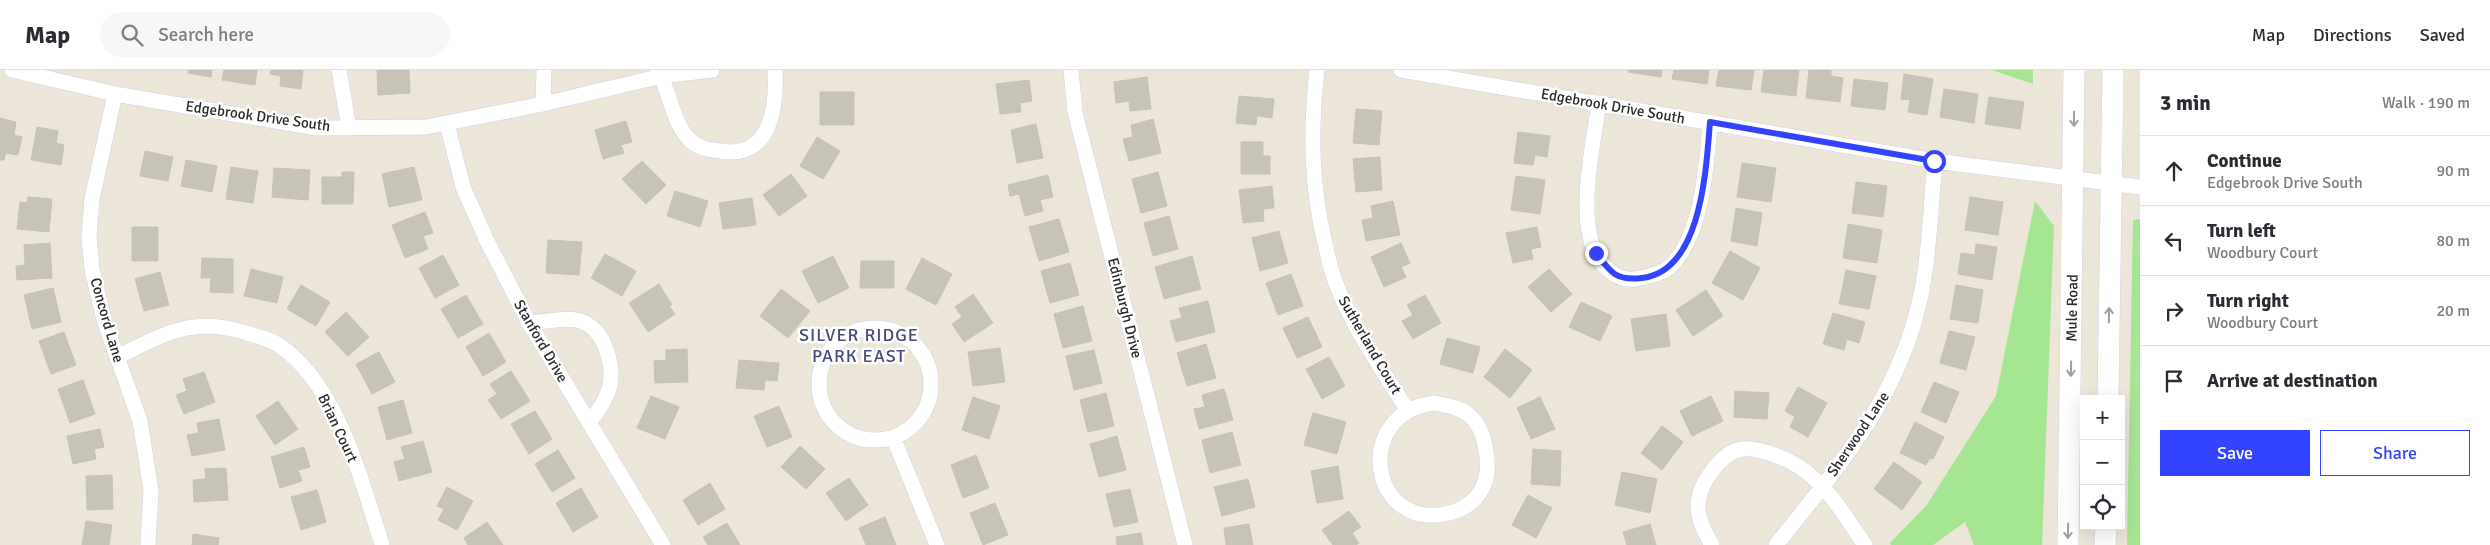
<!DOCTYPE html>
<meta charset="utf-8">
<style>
body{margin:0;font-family:Signika,sans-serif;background:#f7f7f7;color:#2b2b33}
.controls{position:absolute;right:15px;bottom:15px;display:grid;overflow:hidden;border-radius:0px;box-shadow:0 5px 20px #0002}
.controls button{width:45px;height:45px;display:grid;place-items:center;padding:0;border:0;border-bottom:1px solid #e1e1e2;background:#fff;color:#2b2b33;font:25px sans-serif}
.stop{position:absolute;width:15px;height:15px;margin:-11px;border:4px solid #3343ff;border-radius:50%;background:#fff}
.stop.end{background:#3343ff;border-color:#fff;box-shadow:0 1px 5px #0008}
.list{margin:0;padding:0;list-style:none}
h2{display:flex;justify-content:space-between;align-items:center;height:65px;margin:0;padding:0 20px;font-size:21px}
h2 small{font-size:16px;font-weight:400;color:#7c7c81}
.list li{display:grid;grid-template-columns:32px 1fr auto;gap:15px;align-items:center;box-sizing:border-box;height:70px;padding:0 20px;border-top:1px solid #e1e1e2}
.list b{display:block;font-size:19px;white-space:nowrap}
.list p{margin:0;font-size:16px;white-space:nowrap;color:#7c7c81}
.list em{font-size:16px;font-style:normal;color:#7c7c81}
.actions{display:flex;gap:10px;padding:15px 20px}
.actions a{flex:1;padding:11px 0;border:1px solid #3343ff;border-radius:0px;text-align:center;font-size:18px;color:#3343ff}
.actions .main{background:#3343ff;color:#fff}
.icon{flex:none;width:28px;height:28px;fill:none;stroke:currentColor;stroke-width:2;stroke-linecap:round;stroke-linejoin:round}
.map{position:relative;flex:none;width:2140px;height:475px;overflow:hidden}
header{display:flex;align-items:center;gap:30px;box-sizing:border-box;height:70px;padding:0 25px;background:#fff;border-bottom:1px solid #e1e1e2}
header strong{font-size:24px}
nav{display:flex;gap:28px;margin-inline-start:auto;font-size:18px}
.search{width:350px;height:45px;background:#f7f7f7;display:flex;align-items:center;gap:12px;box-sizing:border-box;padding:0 18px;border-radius:28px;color:#7c7c81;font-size:19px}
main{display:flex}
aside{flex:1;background:#fff}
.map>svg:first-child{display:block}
.green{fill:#a6e693}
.building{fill:#c7c3b9;stroke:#c7c2b3}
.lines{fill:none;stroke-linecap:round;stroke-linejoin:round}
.minor-casing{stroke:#cfd0e3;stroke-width:16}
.secondary-casing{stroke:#cfd0e3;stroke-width:22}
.minor{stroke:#fff;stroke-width:15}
.secondary{stroke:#fff;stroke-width:21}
.oneway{stroke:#9f9f9f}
.route{stroke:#3343ff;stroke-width:6}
.labels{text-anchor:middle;stroke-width:5;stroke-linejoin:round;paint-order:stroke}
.street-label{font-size:15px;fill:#292929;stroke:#fff}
.quarter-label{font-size:18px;letter-spacing:1px;fill:#474b7b;stroke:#fff}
</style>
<header>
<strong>Map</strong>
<div class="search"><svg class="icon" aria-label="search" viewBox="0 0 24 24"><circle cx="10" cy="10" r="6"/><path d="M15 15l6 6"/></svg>Search here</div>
<nav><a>Map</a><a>Directions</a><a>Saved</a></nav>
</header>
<main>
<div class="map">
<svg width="2140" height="475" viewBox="0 0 2140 475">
<rect width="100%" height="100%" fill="#ece6d9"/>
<path class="green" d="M1992,0H2033V14Z
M2035,131L2054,156L2042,475H1974L1965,452L1933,475H1891L1890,473L1926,436L1996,326Z
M2140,149V475H2127L2133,150Z"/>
<path class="building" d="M188,0H212L211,7L188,3Z
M224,0H257L255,15L222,10Z
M271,0H303L301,19L280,16L281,6L270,4Z
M377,0H409L410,23L378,25Z
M1628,0H1662L1661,7L1628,2Z
M1674,0H1709L1707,14L1672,9Z
M1719,0H1754L1751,20L1716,16Z
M1764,0H1799L1796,26L1761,22Z
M1809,0H1831V6L1843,8L1840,32L1806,28Z
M1904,4L1933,9L1927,45L1908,42L1910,30L1901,29Z
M1147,7L1151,39L1130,41L1129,31L1116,33L1114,12Z
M1854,9L1888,13L1885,40L1851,36Z
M1029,10L1032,31L1020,33L1021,42L1000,44L996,14Z
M1944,19L1978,24L1974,53L1940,47Z
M820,22H854V55H820Z
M1239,26L1274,29L1272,48L1257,46L1256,55L1236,53Z
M1989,27L2024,32L2020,59L1985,54Z
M1356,39L1382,41L1379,75L1353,73Z
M0,48L16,52L14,65L22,67L18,85L6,83L4,90H0Z
M1153,49L1161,83L1129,91L1123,69L1133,67L1131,55Z
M626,51L632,72L621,75L624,83L603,89L595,60Z
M1036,54L1043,88L1017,93L1011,60Z
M37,57L58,61L56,73L64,75L61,95L31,90Z
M1518,62L1550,66L1547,87L1535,85L1533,95L1514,93Z
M817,67L840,81L823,109L800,96Z
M1241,72H1263V86H1270V104H1241Z
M145,81L173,87L168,111L140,106Z
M1380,87L1382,120L1356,122L1353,89Z
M186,90L217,96L212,122L181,116Z
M642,91L666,115L646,134L622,109Z
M1742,93L1776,98L1771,132L1737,127Z
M231,97L258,101L253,133L226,129Z
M414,97L422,130L389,137L382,104Z
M274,98L310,100L308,130L272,127Z
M342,102H354L353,134H322V107H342Z
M1158,102L1167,136L1141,143L1132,109Z
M791,104L807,126L779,146L763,125Z
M1048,105L1053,127L1040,130L1043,141L1025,146L1019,124L1010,126L1008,115Z
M1516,106L1545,110L1540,144L1511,140Z
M1856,112L1887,116L1883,147L1852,143Z
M1272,116L1274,138L1263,139L1264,151L1243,153L1239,120Z
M675,121L708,131L700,157L667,146Z
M28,127L52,129L49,162L17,159L20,132L27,133Z
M1970,127L2003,132L1998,165L1965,160Z
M752,128L756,155L723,159L719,133Z
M1393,131L1400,165L1366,171L1362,150L1373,148L1371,136Z
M1736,138L1762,143L1757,176L1731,171Z
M425,142L433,163L423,166L428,179L405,188L392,155Z
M1169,146L1178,179L1153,186L1144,153Z
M1059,149L1069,182L1039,191L1029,157Z
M1848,154L1882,160L1877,193L1843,188Z
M132,157H158V191H132Z
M1537,157L1541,177L1531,179L1533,189L1513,193L1506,163Z
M1279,161L1288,193L1260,201L1252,168Z
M548,170L582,172L579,205L546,203Z
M50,173L52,208L17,210L16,196L25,195L24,175Z
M1401,173L1410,193L1401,197L1406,207L1384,217L1371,187Z
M1976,174L1997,177L1992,210L1958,204L1961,183L1975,185Z
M1730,181L1760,198L1743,230L1712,213Z
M605,184L636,201L622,226L591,208Z
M443,185L459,215L435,228L419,198Z
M833,186L849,218L818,233L802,201Z
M1192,186L1201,219L1164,229L1155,197Z
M202,188L233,189V223L210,222L211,208H201Z
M922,188L952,204L936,235L906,219Z
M861,191H894V218H860Z
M1070,193L1079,225L1050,233L1041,201Z
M251,199L283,207L277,233L244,226Z
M1549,199L1572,224L1551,242L1528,217Z
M1846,200L1876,206L1869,239L1839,234Z
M160,202L169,235L144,241L135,209Z
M1291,204L1303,236L1278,245L1266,213Z
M659,214L672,235L669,236L675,244L648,262L629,233Z
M301,215L330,232L316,256L287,239Z
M1956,215L1983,220L1978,253L1950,249Z
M53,218L61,252L32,259L24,225Z
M781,219L810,241L788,268L760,246Z
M1706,220L1723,246L1693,266L1676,240Z
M973,224L993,253L964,272L952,254L962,247L955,237Z
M466,225L483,254L458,268L441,239Z
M1425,225L1441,253L1413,269L1402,251L1413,245L1407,235Z
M1208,231L1215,262L1176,272L1170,251L1182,248L1179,238Z
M1581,232L1612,246L1600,271L1569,257Z
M1083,236L1092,271L1063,278L1054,244Z
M346,242L369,267L348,286L325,262Z
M1833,243L1865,252L1859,273L1847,269L1844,280L1823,274Z
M1666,244L1670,276L1636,281L1631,249Z
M1308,247L1322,277L1297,288L1283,258Z
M1949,261L1975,267L1966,300L1940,293Z
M64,262L76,295L51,304L39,271Z
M489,263L506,292L483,306L466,277Z
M1447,268L1480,277L1473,303L1440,294Z
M1206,274L1216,308L1187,316L1177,283Z
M1000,278L1005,312L973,316L968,282Z
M687,279L688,312L655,313L654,291L666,290V280Z
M1505,279L1532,300L1510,328L1484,307Z
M1094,280L1102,313L1074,320L1066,286Z
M379,282L395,312L372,324L356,294Z
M1329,287L1345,316L1322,329L1306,299Z
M739,290L779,293L777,311L765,310L764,320L736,318Z
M511,301L530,331L501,349L488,330L497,324L490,314Z
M204,302L215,332L184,344L176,325L187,321L183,309Z
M83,310L95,344L70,353L58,319Z
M1934,312L1959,322L1946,353L1921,342Z
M1798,317L1827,333L1808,367L1790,357L1795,347L1785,341Z
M1224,319L1233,350L1199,359L1194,339L1205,337L1202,325Z
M1735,321L1769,323L1767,349L1734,347Z
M1106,323L1114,356L1088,362L1080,330Z
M651,326L679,337L665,369L637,358Z
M1711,326L1723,351L1692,366L1680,341Z
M973,327L1000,336L989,369L962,360Z
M1540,327L1555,359L1531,369L1517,338Z
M403,330L412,363L387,370L378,337Z
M278,331L298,359L275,375L256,346Z
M779,336L792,367L767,377L754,346Z
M535,341L552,369L529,384L511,354Z
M1313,343L1346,352L1337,384L1304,375Z
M219,349L225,380L192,386L187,365L199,363L197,353Z
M1915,352L1944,367L1933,389L1930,388L1926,395L1900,383Z
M1662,356L1683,372L1662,400L1641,383Z
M100,359L104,377L94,379L96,389L73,394L67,366Z
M1232,362L1241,395L1210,403L1202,370Z
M1117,366L1126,400L1099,407L1090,374Z
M423,371L432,402L399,411L394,392L405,389L401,377Z
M800,376L825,399L806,419L781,397Z
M304,377L310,397L298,400L302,411L280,418L271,387Z
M1533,379L1561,381L1560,416L1531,414Z
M558,380L575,408L552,422L535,394Z
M976,385L989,418L963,428L951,395Z
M1894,392L1922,412L1902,440L1874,419Z
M1338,396L1343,429L1317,433L1311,401Z
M226,398L228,430L194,432L193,410L206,409L205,399Z
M1622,402L1657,409L1650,443L1615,435Z
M112,405L113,439L87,440L86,406Z
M849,408L868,435L846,451L826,423Z
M1248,409L1255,437L1222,446L1214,417Z
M710,413L725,439L698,455L683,430Z
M447,417L473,431L457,460L438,450L444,439L437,436Z
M581,418L598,447L573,462L556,433Z
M1130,419L1138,452L1114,457L1106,424Z
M317,420L326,452L301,460L291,427Z
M1528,425L1552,438L1536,468L1512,455Z
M995,433L1008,465L983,475L970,443Z
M1349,441L1361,457L1352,463L1359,473L1356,475H1333L1322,460Z
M885,447L896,475H866L859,458Z
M86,451L112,455L109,475H82Z
M487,452L503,475H468L464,468Z
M727,453L740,475H708L703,467Z
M1249,454L1253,475H1226L1224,458Z
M1650,454L1656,475H1627L1623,462Z
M1141,463L1143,475H1117L1116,467Z
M193,464L219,468L218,475H192Z"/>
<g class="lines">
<g class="minor-casing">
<path id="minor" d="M12,0L115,24L316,58L426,57L543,34L662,6L712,0
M339,0L349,58
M658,0C670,22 673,56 692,72C701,79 711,80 721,81C771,90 777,36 775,0
M1071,0L1075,42L1185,475
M1317,0C1310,62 1311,117 1326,178C1329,189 1331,201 1335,211C1352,257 1382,299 1408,341
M1401,0L1935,91L2140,117
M115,24L92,129L89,167L92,199L104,250L140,351L151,420L148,475
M1599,33C1593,74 1577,147 1596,184C1604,199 1618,211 1635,209C1645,207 1659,205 1667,199C1702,171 1707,94 1710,52
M543,34L544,0
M447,54L463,117L486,169L529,253L663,475
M529,253C545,252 568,246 583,252C605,261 614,295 610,316C606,331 597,342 589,353
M819 314a56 56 0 1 1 112 0a56 56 0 1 1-112 0Z
M117,287C140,276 162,263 187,258C210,254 228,257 250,264C259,267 271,270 279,275C339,317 360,408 382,474
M1435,333C1447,336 1460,337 1470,346C1486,359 1492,398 1483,417C1476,432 1461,441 1445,444C1367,458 1354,341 1435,333Z
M893,367L937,475
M1712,475C1705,463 1698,450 1698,436C1698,415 1721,382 1742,379C1757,377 1776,385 1789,391C1824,408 1844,445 1865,475
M1776,475C1840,395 1902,324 1922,220C1930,178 1931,133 1935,91"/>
</g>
<g class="secondary-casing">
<path id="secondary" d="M2108,329L2113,0
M2068,475L2074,0
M2105,475L2106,456"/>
</g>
<use href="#minor" class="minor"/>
<use href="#secondary" class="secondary"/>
</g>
<defs><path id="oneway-shaft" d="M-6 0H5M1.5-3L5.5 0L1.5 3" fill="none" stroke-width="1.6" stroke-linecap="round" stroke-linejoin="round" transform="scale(1.25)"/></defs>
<g class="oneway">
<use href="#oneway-shaft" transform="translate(2074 49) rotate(90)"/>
<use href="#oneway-shaft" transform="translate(2109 245) rotate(-89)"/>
<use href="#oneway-shaft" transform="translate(2071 299) rotate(91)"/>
<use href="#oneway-shaft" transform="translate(2068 461) rotate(91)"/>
</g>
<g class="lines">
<path class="route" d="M1596,183C1611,203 1616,211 1642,208C1702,201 1706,99 1710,52L1934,91"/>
</g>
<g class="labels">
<g class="street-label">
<text transform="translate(1613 36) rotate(10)" y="5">Edgebrook Drive South</text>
<text transform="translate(258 46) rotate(8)" y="5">Edgebrook Drive South</text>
<text transform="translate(1125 238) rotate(76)" y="5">Edinburgh Drive</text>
<text transform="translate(2072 238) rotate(-89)" y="5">Mule Road</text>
<text transform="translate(107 250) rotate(74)" y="5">Concord Lane</text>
<text transform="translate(541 271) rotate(60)" y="5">Stanford Drive</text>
<text transform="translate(1370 275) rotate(60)" y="5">Sutherland Court</text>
<text transform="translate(338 358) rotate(65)" y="5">Brian Court</text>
<text transform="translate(1858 364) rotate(-56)" y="5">Sherwood Lane</text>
</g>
<g class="quarter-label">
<text x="859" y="271">SILVER RIDGE<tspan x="859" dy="21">PARK EAST</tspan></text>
</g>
</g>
</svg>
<div class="controls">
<button>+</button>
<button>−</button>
<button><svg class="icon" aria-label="locate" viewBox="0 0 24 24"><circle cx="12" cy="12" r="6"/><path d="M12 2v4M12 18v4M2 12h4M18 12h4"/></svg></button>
</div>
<div class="stop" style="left:1934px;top:91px"></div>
<div class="stop end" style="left:1596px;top:183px"></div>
</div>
<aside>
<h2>3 min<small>Walk · 190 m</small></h2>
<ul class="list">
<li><svg class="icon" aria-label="ahead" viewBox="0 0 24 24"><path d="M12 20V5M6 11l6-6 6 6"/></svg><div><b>Continue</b><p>Edgebrook Drive South</p></div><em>90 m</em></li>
<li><svg class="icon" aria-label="left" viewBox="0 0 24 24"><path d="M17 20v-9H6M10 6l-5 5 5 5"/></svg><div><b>Turn left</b><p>Woodbury Court</p></div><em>80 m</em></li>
<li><svg class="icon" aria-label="right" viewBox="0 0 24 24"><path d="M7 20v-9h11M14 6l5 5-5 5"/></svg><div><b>Turn right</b><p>Woodbury Court</p></div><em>20 m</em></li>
<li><svg class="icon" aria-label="arrive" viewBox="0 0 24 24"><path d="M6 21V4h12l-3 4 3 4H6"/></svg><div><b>Arrive at destination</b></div></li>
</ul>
<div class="actions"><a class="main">Save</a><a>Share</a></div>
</aside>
</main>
